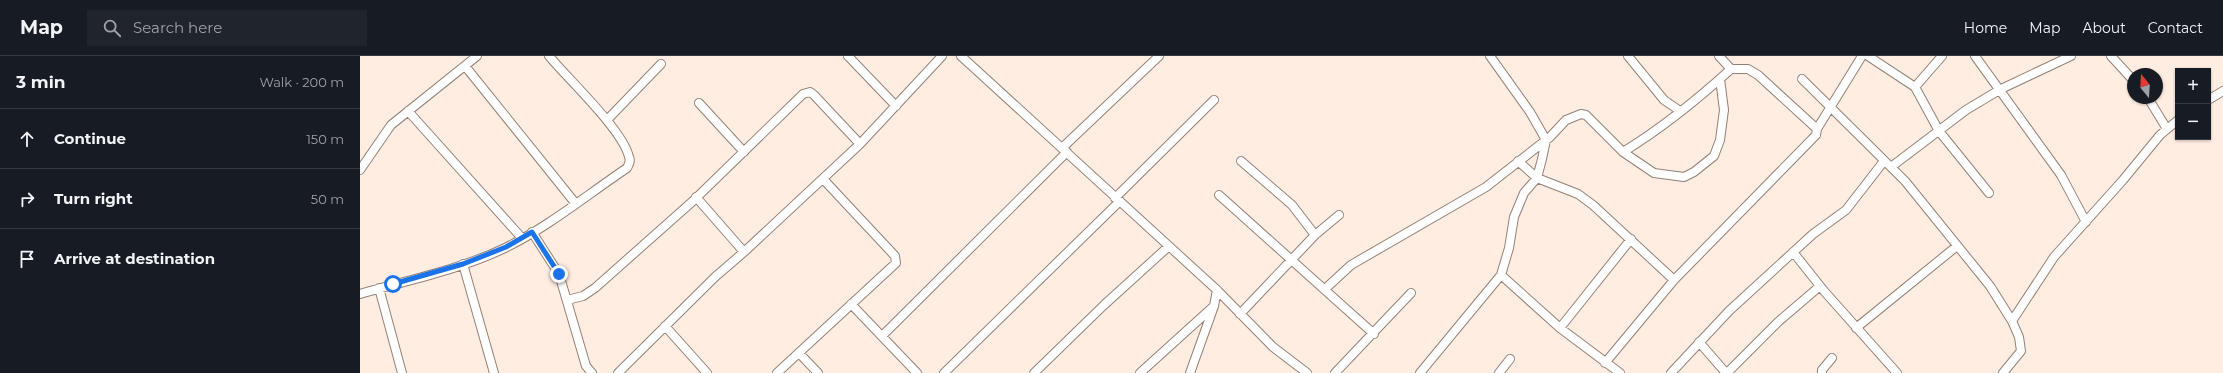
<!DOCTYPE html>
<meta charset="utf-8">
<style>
body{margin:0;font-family:Montserrat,sans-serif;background:#20242c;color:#f1f3f6}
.controls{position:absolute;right:12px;top:12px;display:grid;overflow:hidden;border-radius:0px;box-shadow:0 1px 3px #0004}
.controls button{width:36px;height:36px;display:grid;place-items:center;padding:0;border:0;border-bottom:1px solid #363941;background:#171b24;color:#f1f3f6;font:20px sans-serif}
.compass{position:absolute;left:1767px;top:12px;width:36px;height:36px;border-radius:50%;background:#171b24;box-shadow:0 1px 3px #0004;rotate:342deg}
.stop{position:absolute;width:12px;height:12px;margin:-9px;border:3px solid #1a73e8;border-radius:50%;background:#fff}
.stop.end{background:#1a73e8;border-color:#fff;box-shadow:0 1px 4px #0008}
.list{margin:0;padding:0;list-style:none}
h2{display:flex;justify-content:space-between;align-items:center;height:52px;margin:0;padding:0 16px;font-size:17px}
h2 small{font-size:13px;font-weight:400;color:#9ea1a6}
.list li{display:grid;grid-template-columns:26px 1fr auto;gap:12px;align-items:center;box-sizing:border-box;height:60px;padding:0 16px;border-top:1px solid #363941}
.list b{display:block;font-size:15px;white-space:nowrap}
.list em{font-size:13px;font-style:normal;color:#9ea1a6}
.icon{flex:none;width:22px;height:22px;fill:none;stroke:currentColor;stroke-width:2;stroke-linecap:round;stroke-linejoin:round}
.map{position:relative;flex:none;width:1863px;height:317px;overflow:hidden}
header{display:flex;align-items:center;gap:24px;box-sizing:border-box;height:56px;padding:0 20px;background:#171b24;border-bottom:1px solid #363941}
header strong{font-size:19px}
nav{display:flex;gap:22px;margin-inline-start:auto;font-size:14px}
.search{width:280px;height:36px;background:#20242c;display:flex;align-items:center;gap:10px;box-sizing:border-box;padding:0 14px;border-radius:0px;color:#9ea1a6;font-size:15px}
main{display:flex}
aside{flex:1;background:#171b24}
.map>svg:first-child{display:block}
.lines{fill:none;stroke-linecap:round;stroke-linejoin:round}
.minor-casing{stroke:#948175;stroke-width:10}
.minor{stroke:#fff;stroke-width:8}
.route{stroke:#1a73e8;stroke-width:5}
</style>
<header>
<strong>Map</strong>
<div class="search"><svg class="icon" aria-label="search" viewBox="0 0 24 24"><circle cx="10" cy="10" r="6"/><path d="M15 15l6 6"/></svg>Search here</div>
<nav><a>Home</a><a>Map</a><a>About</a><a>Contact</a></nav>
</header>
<main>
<aside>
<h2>3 min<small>Walk · 200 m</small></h2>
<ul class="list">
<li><svg class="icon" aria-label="ahead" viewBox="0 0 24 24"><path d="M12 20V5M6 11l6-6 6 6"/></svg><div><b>Continue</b></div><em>150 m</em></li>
<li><svg class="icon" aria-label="right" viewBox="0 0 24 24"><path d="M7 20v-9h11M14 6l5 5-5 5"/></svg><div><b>Turn right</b></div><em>50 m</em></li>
<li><svg class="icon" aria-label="arrive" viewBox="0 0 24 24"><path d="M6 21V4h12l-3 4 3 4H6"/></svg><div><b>Arrive at destination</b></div></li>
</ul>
</aside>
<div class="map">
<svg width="1863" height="317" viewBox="0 0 1863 317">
<rect width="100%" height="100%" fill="#ffede2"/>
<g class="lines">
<g class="minor-casing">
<path id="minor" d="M488,0L536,50
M601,0L857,234L913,291L947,317
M1268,0L1304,44L1320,55
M1359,0L1371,13
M1508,0L1555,31L1579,75L1629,137
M1615,0L1701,119L1726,166
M1751,0L1773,24
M105,10L216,148
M1442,23L1545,125L1630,230L1652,265L1659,281L1661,295L1643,317
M1555,31L1582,0
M1788,42L1807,73
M1848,44L1863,35
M339,47L384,96
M48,55L161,181
M247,64L301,8
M702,92L799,0
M1263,96C1302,72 1338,43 1371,13H1388L1398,19L1457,73
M881,105L932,149L955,179
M1158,105L1177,122L1218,138L1233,149L1314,224
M1531,111L1606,54L1641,33L1711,0
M0,114L31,69L117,0
M859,139L1014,278
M336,141L384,196
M755,142L854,44
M172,176L199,218L226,310L232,317
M1433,196L1464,235L1537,317
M103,208L134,317
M1141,219L1200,272L1260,317
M19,232L42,317
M965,233L991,209L1126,131L1190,81L1206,64L1221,58L1226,59L1263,96L1294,117L1324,121L1334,116L1354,100L1360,84L1364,54L1360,23
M0,238C48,224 99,214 145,192C188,171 227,139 267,112C269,108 271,105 269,101C263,74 208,23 189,0
M207,244L223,240L235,232L333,145L443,38L450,36L454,39L500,88
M491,248L557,317
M880,258L955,179L979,159
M1652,265L1694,201L1763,124L1800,79L1818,64
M305,270L347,317
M1200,272L1271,183
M1496,272L1597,190
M522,280L707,96
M1339,286L1366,317
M439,297L458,317
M1245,307L1314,224L1456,79L1457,73L1502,0
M258,317L355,221L384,196L500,88L582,0
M417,317L536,207L535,200L463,123
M584,317L760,145
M674,317L744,249L809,190
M780,317L854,250
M830,317L854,250L857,234
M975,317L1051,237
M1060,317L1141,219L1149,192L1154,161L1164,137L1177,122L1182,103L1186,84L1170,56L1130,0
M1139,317L1150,303
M1311,317L1369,255L1453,178L1486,154L1524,105
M1367,317L1418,266L1460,230
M1462,317V314L1472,302"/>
</g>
<use href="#minor" class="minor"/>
</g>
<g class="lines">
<path class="route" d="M33,228L103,208L146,191L172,176L199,218"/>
</g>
</svg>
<div class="controls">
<button>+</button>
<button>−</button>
</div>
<svg class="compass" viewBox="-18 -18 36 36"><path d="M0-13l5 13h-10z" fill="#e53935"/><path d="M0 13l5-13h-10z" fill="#9ea1a6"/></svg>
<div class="stop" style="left:33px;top:228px"></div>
<div class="stop end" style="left:199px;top:218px"></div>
</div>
</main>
